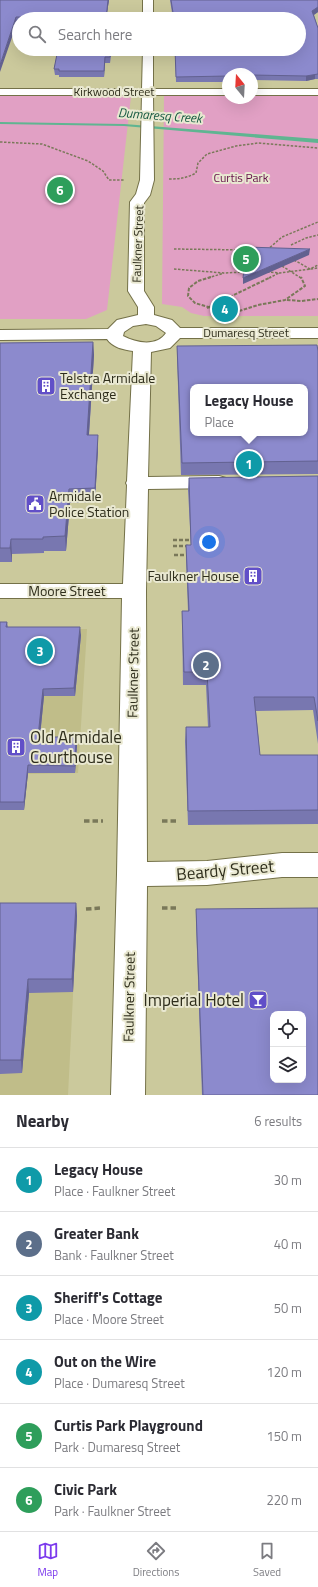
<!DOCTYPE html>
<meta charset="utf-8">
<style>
body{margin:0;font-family:"Titillium Web",sans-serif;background:#f7f7f7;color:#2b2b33}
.controls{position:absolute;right:12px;bottom:12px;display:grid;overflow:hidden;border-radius:8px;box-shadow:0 4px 16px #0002}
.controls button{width:36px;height:36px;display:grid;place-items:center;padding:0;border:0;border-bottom:1px solid #e1e1e2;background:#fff;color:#2b2b33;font:20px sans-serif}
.compass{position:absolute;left:222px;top:68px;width:36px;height:36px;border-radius:50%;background:#fff;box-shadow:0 4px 16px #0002;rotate:342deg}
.you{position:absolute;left:209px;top:542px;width:14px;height:14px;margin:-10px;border:3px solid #fff;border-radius:50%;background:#1a73e8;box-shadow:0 0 0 6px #1a73e833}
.badge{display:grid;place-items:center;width:26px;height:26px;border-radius:50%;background:#7c3aed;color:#fff;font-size:13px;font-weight:700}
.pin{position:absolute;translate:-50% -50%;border:2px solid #fff;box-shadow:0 1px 4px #0006}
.popup{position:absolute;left:190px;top:384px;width:118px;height:52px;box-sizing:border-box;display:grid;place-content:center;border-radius:8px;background:#fff;filter:drop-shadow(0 1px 3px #0005);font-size:13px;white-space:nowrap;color:#7c7c81}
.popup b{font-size:15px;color:#2b2b33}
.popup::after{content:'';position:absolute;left:50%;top:100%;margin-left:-8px;border:8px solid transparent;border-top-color:#fff}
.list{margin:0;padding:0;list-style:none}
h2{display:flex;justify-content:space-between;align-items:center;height:52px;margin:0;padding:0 16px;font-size:17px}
h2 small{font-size:13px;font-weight:400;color:#7c7c81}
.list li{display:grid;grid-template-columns:26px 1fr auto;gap:12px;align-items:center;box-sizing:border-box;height:64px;padding:0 16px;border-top:1px solid #e1e1e2}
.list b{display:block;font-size:15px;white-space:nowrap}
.list p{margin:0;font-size:13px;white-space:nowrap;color:#7c7c81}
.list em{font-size:13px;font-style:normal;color:#7c7c81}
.icon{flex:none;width:22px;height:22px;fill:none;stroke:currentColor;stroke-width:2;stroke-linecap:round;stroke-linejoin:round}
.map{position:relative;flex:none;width:318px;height:1095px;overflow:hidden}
.search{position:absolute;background:#fff;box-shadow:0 4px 16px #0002;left:12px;right:12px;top:12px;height:44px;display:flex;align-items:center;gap:10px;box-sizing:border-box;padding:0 14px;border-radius:22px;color:#7c7c81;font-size:15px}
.sheet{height:436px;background:#fff}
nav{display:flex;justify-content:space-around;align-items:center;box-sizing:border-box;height:56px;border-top:1px solid #e1e1e2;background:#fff;font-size:11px;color:#7c7c81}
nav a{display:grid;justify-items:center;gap:2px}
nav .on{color:#7c3aed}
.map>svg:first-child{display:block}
.built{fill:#c0bd89}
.green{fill:#e1a0c4}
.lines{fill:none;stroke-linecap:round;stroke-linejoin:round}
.stream{fill:#5fb591;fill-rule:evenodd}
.minor-casing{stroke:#747148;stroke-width:2}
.path-far3{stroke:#7a7859;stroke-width:1.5;stroke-dasharray:2.5 1.5;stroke-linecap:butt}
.path-far2{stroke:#7a7859;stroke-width:2;stroke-dasharray:3.5 1.5;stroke-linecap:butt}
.path-far1{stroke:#7a7859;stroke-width:2.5;stroke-dasharray:4 2;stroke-linecap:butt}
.path{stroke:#7a7859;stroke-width:3.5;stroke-dasharray:5.5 3;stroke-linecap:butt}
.minor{fill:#fff;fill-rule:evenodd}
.wall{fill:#7877b0}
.shaded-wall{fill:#626190}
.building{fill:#8c8acd;stroke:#626190;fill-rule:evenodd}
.labels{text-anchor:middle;stroke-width:4;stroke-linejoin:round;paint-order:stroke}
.far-street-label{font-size:12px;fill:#2e2d1b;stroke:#e9e8d1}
.far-park-label{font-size:12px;fill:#651249;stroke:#e9e8d1}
.far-water-label{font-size:13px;font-style:italic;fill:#155941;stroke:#e9e8d1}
.poi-label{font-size:14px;fill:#2e2d1b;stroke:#e9e8d1;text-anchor:start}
.street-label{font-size:14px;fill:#2e2d1b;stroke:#e9e8d1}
.near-poi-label{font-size:17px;fill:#2e2d1b;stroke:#e9e8d1;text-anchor:start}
.near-street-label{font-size:17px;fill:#2e2d1b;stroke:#e9e8d1}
</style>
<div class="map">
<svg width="318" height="1095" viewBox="0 0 318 1095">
<rect width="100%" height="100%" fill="#cbc99c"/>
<path class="built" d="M0,629H87L78,773L28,774L24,810H0Z
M0,916H77L68,1095H0Z"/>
<path class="green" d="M318,95V316H204L191,313L182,307L162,304L164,96H228V98H252V96Z
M0,96H131L107,310L86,319H0Z"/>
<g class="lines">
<path class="stream" d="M0,122L124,124L318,139V143L124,126L0,124Z"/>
<g class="minor-casing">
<path id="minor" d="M143,0H153V19H143Z
M143,49H153V89H228V95H153L154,180L150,195L144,203V291L154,307V315L172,320L180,328H318V338H180L170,348L151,352L148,477L219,476L226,478L229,482L226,486L219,488L148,489L146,591L147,862L207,861L282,853H318V877H282L207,885L147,886L145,1095H111L117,874L122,598H0V584H123L127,485L126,483L127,481L133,351C124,350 112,347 107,339L0,340V330L108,329L117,320L138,315V307L128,291L130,202L136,194L140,180L142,95H0V89H142ZM146,324L156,326L166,333C157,347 136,343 123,336L124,332L133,326Z
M252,89H318V95H252Z"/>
</g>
<path class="path-far3" d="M0,142L42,144L88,161L103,171L109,180H124
M169,179C179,179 187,178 196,173L198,163L207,154L236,146L258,143L318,148
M291,245L306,238L318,235
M174,249L249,250
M267,250L282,237L318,222
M294,260L310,269L318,265
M282,266L301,278
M174,269L224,273L246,272
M267,272L280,273L318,268
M208,278L224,273
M269,278L279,273"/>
<path class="path-far2" d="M211,277L198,281L189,288L188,296L195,303L218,310
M287,300L301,301L318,299
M207,308L271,277
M239,311L258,305L285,300L305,286L301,277"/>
<path class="path-far1" d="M173,540H194
M173,546H188
M174,555H189"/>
<path class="path" d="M84,821H103
M162,821H178
M162,908H179
M86,909L101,908"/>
<use href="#minor" class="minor"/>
</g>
<path class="wall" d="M0,0H109L106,19H19V23H17Z
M170,0H318V12L314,15L318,28V79H315L306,81L253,80L252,82V74H228V82H176L175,49L299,19H173Z
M58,49H112L110,63H105L104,77H59V75H55L54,69Z
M93,342L94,355L89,435L98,448L95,502L70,503L66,551H44V553L12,554V562H0V343Z
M177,346L318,351V474L181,475L177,357Z
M318,476V744L313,710L256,711L260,755H318V824L188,825L185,741L186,727H208L206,685H183L182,611H188L186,558V545H191L188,490L189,478Z
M0,622H7L8,627L81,635L75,696H44L40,737H76L77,745L75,773H28L24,810H0Z
M0,903H76L77,916L73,992L29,993L22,1073L0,1074Z
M196,909L318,1095H202L196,923Z"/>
<path class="shaded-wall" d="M108,0H109L106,19Z
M318,7V12L312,16V11Z
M16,17L17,23L0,72V65Z
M105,57V63L104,77V71Z
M315,74V79L306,81V76Z
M310,249L309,255L243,284V278Z
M93,342L94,355L88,448L87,435Z
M98,435V448L95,502V488Z
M69,489L70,503L66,551L65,536Z
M11,539L12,554V562L10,548Z
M80,627L81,635L75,696L74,688Z
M43,689L44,696L39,745L38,737Z
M76,737L77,745L75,773V766Z
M28,765V773L24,810V802Z
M76,903L77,916L73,992L72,979Z
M28,979L29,993L22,1073L21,1060Z"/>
<path class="building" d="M0,0H108L106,19H63V17H16L0,65Z
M171,0H318V7L312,11L318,28V74L306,76L252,75L253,76H252V74H228V76L176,77L175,49H299V19H174Z
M58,49H111L110,57H105L104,71H59V69H54Z
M246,247L310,249L243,278Z
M93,342L87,435H98L95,488L69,489L65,536L43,537V539H11L10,548H0V343Z
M317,345L318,351V461L182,463L177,346ZM193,387H305V433H193Z
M318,476V721L314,697H254L260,755H318V810L188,811L186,727H210L207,672H184L182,611H189L186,545H191L189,478Z
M0,622H7L6,627H80L74,688L43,689L38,737H76L75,766L28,765L24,802H0Z
M0,903H76L72,979H28L21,1060H0Z
M318,908V1095H203L196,909ZM273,1014H303V1080H273Z"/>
<defs>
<g id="building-square" transform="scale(1)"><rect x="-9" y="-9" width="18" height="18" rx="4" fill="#614fc8" stroke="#e9e8d1"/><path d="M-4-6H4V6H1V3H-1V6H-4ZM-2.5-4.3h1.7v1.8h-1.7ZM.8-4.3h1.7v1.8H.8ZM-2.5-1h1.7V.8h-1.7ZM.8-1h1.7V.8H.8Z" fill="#fff"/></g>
<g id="civic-square" transform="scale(1)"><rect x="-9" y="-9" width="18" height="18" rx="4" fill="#614fc8" stroke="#e9e8d1"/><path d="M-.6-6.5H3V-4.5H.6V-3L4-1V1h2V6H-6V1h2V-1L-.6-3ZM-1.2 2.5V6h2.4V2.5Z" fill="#fff"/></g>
<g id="bar-square" transform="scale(1)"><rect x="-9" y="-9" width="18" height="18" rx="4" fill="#614fc8" stroke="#e9e8d1"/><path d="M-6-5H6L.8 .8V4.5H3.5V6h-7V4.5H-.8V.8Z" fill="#fff"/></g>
</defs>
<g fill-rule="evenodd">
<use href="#building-square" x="46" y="386"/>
<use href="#civic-square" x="35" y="504"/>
<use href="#building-square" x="253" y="576"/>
<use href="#building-square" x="16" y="747"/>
<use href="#bar-square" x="258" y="1000"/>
</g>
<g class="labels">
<g class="far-street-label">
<text x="114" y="96">Kirkwood Street</text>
<text transform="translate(138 244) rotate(-88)" y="4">Faulkner Street</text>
<text x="246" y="337">Dumaresq Street</text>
</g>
<g class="far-park-label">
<text x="241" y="182">Curtis Park</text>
</g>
<g class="far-water-label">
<text transform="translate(160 115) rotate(4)" y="5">Dumaresq Creek</text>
</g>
<g class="poi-label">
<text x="60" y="383">Telstra Armidale<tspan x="60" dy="16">Exchange</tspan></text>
<text x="49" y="501">Armidale<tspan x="49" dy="16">Police Station</tspan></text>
<text x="239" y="581" text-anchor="end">Faulkner House</text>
</g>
<g class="street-label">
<text x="67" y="596">Moore Street</text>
<text transform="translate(133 673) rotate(-89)" y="5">Faulkner Street</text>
<text transform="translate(129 997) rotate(-89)" y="5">Faulkner Street</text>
</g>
<g class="near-poi-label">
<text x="30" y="743">Old Armidale<tspan x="30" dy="20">Courthouse</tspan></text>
<text x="244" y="1006" text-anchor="end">Imperial Hotel</text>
</g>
<g class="near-street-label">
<text transform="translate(225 870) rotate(-5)" y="6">Beardy Street</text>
</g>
</g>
</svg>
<div class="controls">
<button><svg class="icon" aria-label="locate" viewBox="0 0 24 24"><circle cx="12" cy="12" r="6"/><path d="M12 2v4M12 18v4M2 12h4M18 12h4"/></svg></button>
<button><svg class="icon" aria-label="layers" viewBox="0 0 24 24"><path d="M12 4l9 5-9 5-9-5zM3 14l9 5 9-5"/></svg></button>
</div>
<svg class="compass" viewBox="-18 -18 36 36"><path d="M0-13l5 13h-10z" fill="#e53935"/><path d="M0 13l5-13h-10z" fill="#7c7c81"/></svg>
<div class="you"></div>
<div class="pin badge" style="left:249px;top:464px;background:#0f9aa8">1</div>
<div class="popup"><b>Legacy House</b>Place</div>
<div class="pin badge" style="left:206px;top:665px;background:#5c6f8a">2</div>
<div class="pin badge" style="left:40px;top:651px;background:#0f9aa8">3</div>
<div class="pin badge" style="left:225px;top:309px;background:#0f9aa8">4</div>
<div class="pin badge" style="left:246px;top:259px;background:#2e9e5b">5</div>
<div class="pin badge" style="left:60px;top:190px;background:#2e9e5b">6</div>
<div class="search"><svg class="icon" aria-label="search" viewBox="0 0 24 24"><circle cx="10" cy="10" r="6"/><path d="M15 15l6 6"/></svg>Search here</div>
</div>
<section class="sheet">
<h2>Nearby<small>6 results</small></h2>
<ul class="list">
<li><span class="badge" style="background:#0f9aa8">1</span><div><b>Legacy House</b><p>Place · Faulkner Street</p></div><em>30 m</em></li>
<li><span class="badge" style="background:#5c6f8a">2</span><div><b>Greater Bank</b><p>Bank · Faulkner Street</p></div><em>40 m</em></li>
<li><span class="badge" style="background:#0f9aa8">3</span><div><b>Sheriff's Cottage</b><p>Place · Moore Street</p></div><em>50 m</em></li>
<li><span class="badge" style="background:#0f9aa8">4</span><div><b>Out on the Wire</b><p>Place · Dumaresq Street</p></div><em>120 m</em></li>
<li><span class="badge" style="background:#2e9e5b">5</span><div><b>Curtis Park Playground</b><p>Park · Dumaresq Street</p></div><em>150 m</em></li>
<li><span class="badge" style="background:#2e9e5b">6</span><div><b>Civic Park</b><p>Park · Faulkner Street</p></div><em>220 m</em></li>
</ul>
</section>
<nav>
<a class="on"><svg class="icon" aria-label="map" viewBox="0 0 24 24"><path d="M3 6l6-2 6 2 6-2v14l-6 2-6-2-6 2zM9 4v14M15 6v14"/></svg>Map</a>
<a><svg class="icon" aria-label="directions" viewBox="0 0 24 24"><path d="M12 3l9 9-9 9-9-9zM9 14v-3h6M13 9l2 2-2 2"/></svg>Directions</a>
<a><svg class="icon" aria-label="saved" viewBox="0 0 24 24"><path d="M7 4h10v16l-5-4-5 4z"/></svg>Saved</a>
</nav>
